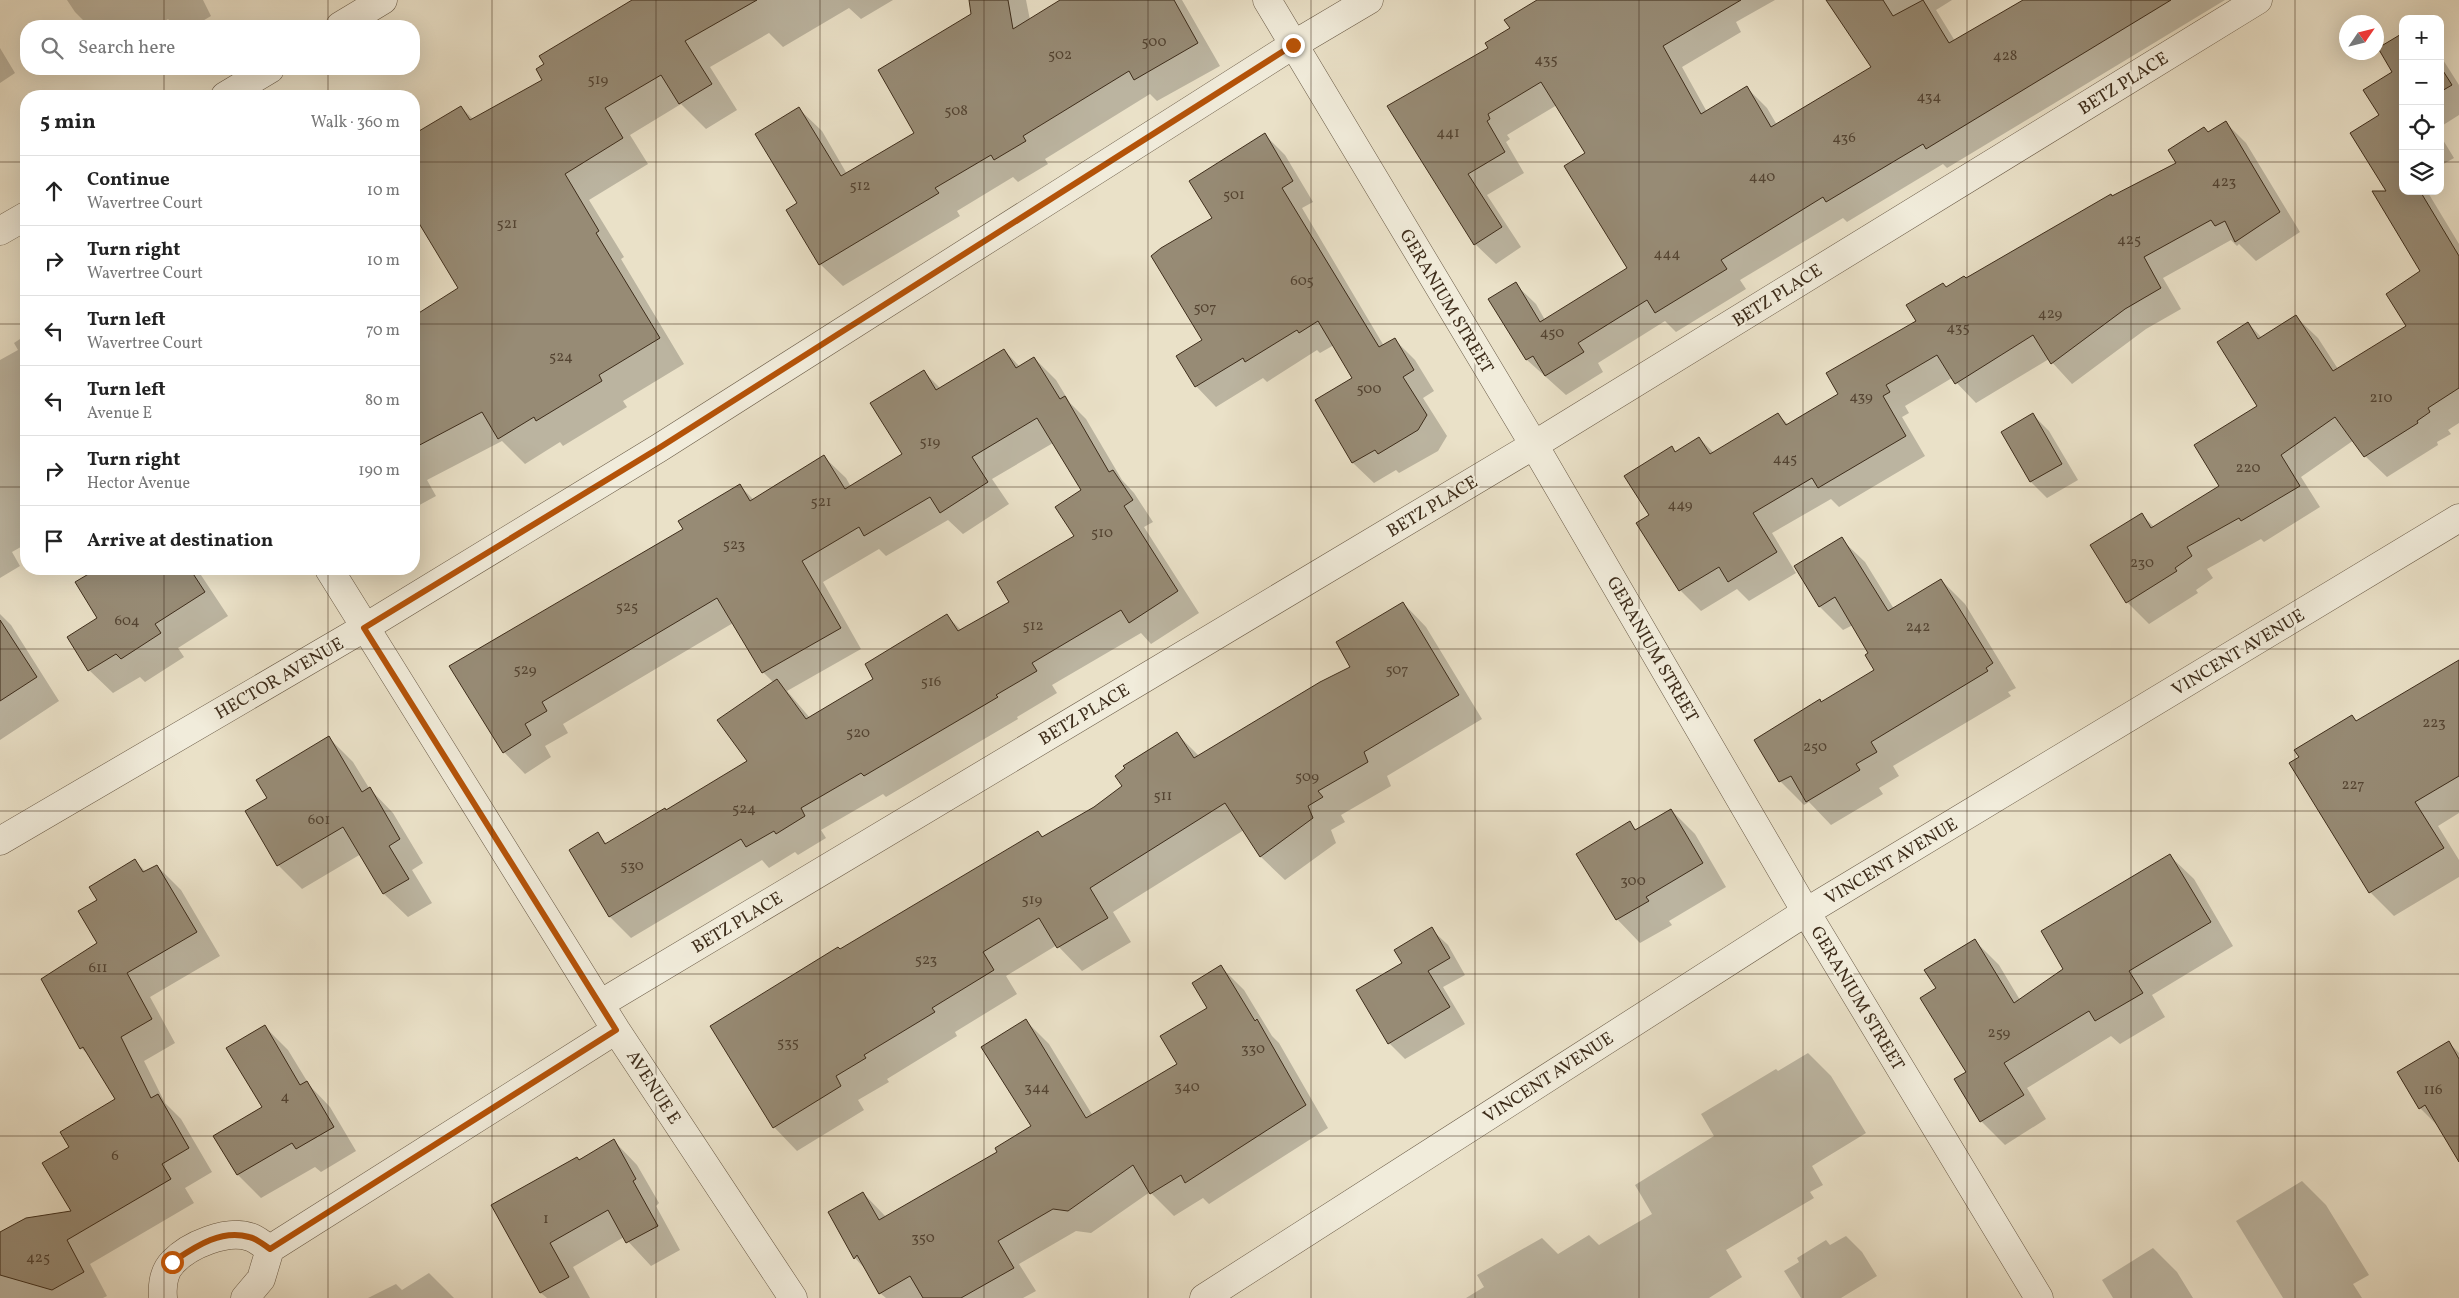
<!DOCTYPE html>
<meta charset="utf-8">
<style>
body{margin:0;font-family:Vollkorn,serif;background:#f2f2f2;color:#222}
.controls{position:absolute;right:15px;top:15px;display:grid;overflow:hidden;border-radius:10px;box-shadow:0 5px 20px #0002}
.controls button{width:45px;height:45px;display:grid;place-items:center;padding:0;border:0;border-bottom:1px solid #e0e0e0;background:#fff;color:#222;font:25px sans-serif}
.compass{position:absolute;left:2339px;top:15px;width:45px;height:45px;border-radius:50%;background:#fff;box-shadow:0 5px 20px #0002;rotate:55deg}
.stop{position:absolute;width:15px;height:15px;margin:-11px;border:4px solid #b45309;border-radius:50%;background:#fff}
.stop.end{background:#b45309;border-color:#fff;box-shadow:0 1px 5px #0008}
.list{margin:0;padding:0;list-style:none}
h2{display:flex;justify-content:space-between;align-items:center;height:65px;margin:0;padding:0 20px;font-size:21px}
h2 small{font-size:16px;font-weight:400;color:#767676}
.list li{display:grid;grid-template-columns:32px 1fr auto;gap:15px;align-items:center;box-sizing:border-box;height:70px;padding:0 20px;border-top:1px solid #e0e0e0}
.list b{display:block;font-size:19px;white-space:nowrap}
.list p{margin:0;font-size:16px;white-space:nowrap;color:#767676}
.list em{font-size:16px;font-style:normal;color:#767676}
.icon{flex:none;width:28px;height:28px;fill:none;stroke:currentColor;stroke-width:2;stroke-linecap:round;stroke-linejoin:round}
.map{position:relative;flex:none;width:2459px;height:1298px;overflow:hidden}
.search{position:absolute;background:#fff;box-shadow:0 5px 20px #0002;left:20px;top:20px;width:400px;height:55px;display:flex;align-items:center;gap:12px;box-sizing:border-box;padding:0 18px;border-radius:20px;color:#767676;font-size:19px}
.panel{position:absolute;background:#fff;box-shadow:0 5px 20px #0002;left:20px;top:90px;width:400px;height:485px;border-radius:20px}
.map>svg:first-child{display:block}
.shadow{fill:#0003;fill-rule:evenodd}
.building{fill:#978b75;stroke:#3e2d1b}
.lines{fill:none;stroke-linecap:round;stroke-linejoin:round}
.minor-casing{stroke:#695a46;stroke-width:29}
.minor{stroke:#f1ecdb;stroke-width:28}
.route{stroke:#b45309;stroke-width:6}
.grid{fill:none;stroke:#3e2d1b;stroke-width:1;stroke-opacity:0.55}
.labels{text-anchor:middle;stroke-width:4.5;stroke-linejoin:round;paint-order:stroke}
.number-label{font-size:15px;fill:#544432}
.street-label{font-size:18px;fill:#3e2d1b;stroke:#f1ecdb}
</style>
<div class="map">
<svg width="2459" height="1298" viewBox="0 0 2459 1298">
<rect width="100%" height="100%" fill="#eae1c8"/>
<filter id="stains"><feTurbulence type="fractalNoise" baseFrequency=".004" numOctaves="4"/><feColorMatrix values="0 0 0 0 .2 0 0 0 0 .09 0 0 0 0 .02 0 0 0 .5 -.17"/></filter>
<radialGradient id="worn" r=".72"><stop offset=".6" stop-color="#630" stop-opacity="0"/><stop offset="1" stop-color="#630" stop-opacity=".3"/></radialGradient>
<path class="shadow" d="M67,0H203L211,16L194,26H175L168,19L157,26H89L75,12Z
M635,0H893L861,19L849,8L783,47L769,33L710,67L737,110L706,129L681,104L630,135L648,164L589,200L624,257L621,259L684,364L623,401L627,407L563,446L560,442L525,464L502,441L427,480L436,496L414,508V373L457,351L460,288L414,213V157L419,154L414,145V135L461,107L473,119L544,80Z
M970,0H1026L1030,20L1063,0H1182L1220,66L1157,101L1150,94L1045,159L1048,164L1018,182L1013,177L957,211L960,216L843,286L820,264L799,204V109L822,131L847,174L916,133L973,15Z
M1539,0H1775L1736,22L1741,32L1682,67L1707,112L1747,88L1767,108L1777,125L1873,67L1828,0H1952L1936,10L1955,41L2026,0H2225L1947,168L1943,164L1847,222L1843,218L1740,280L1746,289L1676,332L1665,321L1598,363L1603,372L1566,395L1527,360L1515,284L1536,304L1545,320L1629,268L1586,154L1557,105L1507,135L1510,139L1506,142L1524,173L1487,195L1521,247L1496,264L1475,244L1389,106L1490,48Z
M2403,34V191H2427L2459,244V423L2448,430L2451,434L2437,442L2438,445L2387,477L2365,456L2354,440L2301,477L2320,507L2264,542L2261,539L2207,569L2213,578L2196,590L2198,593L2149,624L2127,602L2142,515L2154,527L2221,486L2259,407L2248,323L2262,338L2296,317L2318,338L2338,369L2408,326L2422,271L2377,197L2387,190L2380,116L2394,73Z
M0,48L15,73L0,83Z
M2440,55L2459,85V115L2440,127Z
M2226,123L2246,143L2300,232L2256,261L2239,244L2237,246L2231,240L2163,278L2181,309L2146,329L2072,384L2049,359L1976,403L1952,378L1905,406L1909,413L1902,417L1925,456L1839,507L1831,499L1772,533L1796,573L1749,601L1737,589L1701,611L1680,590L1638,523L1650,515L1672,448L1676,452L1699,438L1714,453L1778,415L1789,425L1840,395L1918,321L1947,288L2178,163L2209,133Z
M1265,135L1285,155L1313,202L1302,208L1384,346L1395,340L1415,360L1434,391L1423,398L1447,436L1438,451L1399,473L1396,470L1374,483L1353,463L1317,400L1354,378L1334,345L1320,353L1317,350L1267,382L1263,378L1216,407L1196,386L1204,341L1213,219Z
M2440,135L2454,158L2440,166Z
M26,335V544L12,552L20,566L0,578V360L18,350L14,343Z
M1004,350L1020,367L1034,358L1056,380L1070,403L1086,419L1122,480L1134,493L1153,522L1144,527L1199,613L1151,644L1141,633L1052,685L1057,693L1017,717L1018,719L886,797L883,794L821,830L826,838L798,855L795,852L769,868L762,860L631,938L610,917L571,850L598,834L607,844L667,812L748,761L773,682L763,672L733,623L563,724L568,733L545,746L551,757L525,774L504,752L450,666L685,530L740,486L754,500L824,457L846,478L851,487L904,454L924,372L941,389ZM1053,443L1083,491L1075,536L1011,602L962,631L947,616L875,679L810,718L787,691L861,649L823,582L879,549L886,556L948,520L963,534L1009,504L992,479Z
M2033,415L2049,431L2078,480L2047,498L2031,482L2003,432Z
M1841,539L1865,562L1894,609L1941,580L1965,604L2016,688L2008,692L2011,696L1893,766L1899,776L1879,788L1883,794L1831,825L1809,802L1804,805L1780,781L1756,741L1876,671L1870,654L1853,625L1843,630L1820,607Z
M99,569H197L228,616L178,648L184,657L145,682L140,677L113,693L89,670L99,618L76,583Z
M1403,603L1426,627L1482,719L1387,776L1391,786L1341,815L1345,822L1331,830L1336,843L1285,880L1261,857L1244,830L1113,912L1131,942L1082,971L1057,945L1006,976L1017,994L955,1032L957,1036L887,1079L889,1082L858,1100L864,1110L797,1151L774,1127L840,950L1038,832L1044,838L1094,808L1124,787L1177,734L1199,756L1352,667Z
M0,614L11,625L59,701L0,740Z
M2459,675V813L2438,826L2459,860V877L2394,916L2370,892L2352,716L2357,722Z
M329,738L353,762L369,788L393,813L423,863L412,870L432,903L408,917L384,894L361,854L302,889L278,865Z
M1671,810L1695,834L1726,887L1669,921L1672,925L1640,943L1617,919L1629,823L1637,830Z
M2170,856L2194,879L2233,946L2152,995L2165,1017L2120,1044L2111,1036L2027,1088L2046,1119L2005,1145L1981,1121L1967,1073L1937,989L1975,941L1999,965L2020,1000L2065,969Z
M135,861L146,872L157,866L181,890L220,956L150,997L175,1043L144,1061L165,1103L181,1119L212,1172L185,1188L194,1203L90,1264L107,1296L103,1298H0V1234L73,1212L71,1147L116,1100L90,1056L81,1048L98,943L99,900Z
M1431,929L1448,945L1465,975L1443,987L1465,1024L1405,1059L1389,1043L1403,963Z
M1221,967L1244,990L1272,1036L1279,1043L1328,1128L1209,1204L1203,1198L1174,1216L1150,1192L1091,1233L1076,1231L1019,1264L1036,1291L1023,1298H886L880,1293L868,1272L855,1258L830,1212L863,1193L886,1217L999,1152L1032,1127L1026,1021L1049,1044L1093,1116L1179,1065L1209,1008Z
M264,1026L288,1050L310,1086L330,1107L356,1151L321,1172L315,1167L261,1198L238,1175L215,1137L264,1108Z
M2449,1043L2459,1053V1160L2440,1128L2420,1108Z
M1808,1053L1831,1076L1866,1133L1812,1166L1823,1185L1810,1192L1814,1198L1726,1250L1742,1277L1709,1298H1466L1484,1287L1477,1275L1542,1238L1558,1254L1589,1235L1599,1245L1652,1214L1635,1185L1714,1136L1701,1114L1776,1069L1778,1071Z
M614,1141L637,1165L659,1203L656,1206L680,1250L651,1266L624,1237L573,1267L590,1298H547L541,1293L492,1206Z
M2302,1181L2326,1205L2369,1275L2353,1284L2362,1298H2283L2236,1221Z
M1846,1236L1862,1252L1877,1276L1841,1298H1801L1784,1271L1799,1262L1797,1258L1826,1240L1830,1245Z
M2153,1248L2177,1272L2193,1298H2113L2102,1280Z
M429,1273L454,1298H368L396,1284L402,1290Z"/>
<path class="building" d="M632,0H757L685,41L712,84L679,104L661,75L605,108L623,138L565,174L599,231L596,233L660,338L599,375L602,381L536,421L534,417L498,439L482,412L414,448V316L458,288L414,215V134L461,106L470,120L542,80L536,69L544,64L539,56Z
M969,0H1008L1013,29L1060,0H1174L1198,43L1134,80L1129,71L1023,136L1026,141L994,160L991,155L935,188L939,193L819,265L786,210L797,203L755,134L799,107L841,176L914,133L878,70L971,14Z
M1537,0H1741L1663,46L1701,114L1747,86L1771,127L1871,67L1826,0H1883L1893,16L1923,0L1949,43L2023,0H2171L1926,149L1923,144L1826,202L1823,197L1721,260L1727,269L1655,313L1647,300L1578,343L1584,352L1545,376L1533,356L1526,360L1488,299L1516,282L1540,322L1627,268L1564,166L1585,153L1541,82L1488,114L1490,119L1487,121L1505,152L1468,174L1502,227L1474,245L1387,106L1488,48L1485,43L1510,28L1504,20Z
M2403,33V191H2420L2459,256V388L2428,408L2430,412L2417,421L2418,423L2364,457L2335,417L2281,455L2300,486L2241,521L2239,518L2187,547L2192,556L2175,568L2177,571L2126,603L2090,545L2142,513L2151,528L2219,486L2194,445L2257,406L2217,342L2248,322L2258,339L2296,315L2333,371L2406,326L2386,294L2420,271L2372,191H2386L2350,133L2379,115L2363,90L2392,72L2378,48Z
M2440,66L2452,85L2440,92Z
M2226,121L2280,212L2235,242L2225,221L2215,226L2211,220L2144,257L2161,288L2125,309L2051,364L2033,335L1955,384L1937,355L1886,385L1890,392L1883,396L1906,436L1818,488L1812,478L1753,513L1777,552L1728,582L1719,567L1679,591L1636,523L1649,515L1624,476L1672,446L1675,452L1699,437L1710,454L1778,413L1786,425L1838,394L1826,373L1916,321L1906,305L1943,283L1946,287L1964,276L1966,278L2111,194L2112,196L2176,163L2168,150L2204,127L2208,132Z
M1265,133L1293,181L1282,188L1379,347L1395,338L1414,370L1403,377L1427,415L1418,430L1378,454L1375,450L1352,463L1315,400L1352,378L1318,321L1299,333L1297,330L1245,362L1243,358L1195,387L1176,356L1202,340L1151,256L1161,248L1212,218L1189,181Z
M1004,349L1016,368L1034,357L1060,399L1065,396L1109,472L1113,470L1133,500L1124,506L1178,591L1129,623L1121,610L1032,663L1037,671L996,695L998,697L864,776L861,773L801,808L805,816L776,834L774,831L746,847L741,839L609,917L569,850L598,832L605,844L665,808L666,810L747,761L717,720L777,679L806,719L873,679L865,664L947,614L958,631L1009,602L997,582L1074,536L1055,507L1081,490L1037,418L972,457L988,482L940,513L930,497L864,536L859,527L802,561L841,628L762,673L717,598L542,702L547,711L525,724L531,735L503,753L449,666L683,529L678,521L740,484L750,501L824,455L845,489L902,454L870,403L924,370L936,390Z
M2033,413L2062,464L2030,482L2001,432Z
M1842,537L1888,611L1941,579L1993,663L1986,668L1988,671L1871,742L1877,752L1856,764L1860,770L1806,802L1791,776L1779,782L1754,740L1820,699L1821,702L1874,670L1865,655L1868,653L1835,597L1819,607L1794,566Z
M97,569H190L205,592L155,624L161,633L121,659L116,654L88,671L67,637L97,618L75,582Z
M1403,602L1459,695L1364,752L1368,762L1318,791L1323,797L1308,806L1313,818L1260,857L1225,803L1090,888L1108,918L1057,948L1039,918L983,952L994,970L932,1008L935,1012L864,1055L866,1058L836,1076L841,1086L773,1128L710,1026L838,947L840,949L1038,831L1042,837L1094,807L1122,786L1115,776L1125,768L1123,766L1177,732L1194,758L1320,682L1350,667L1336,642Z
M0,620L37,677L0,701Z
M2459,660V776L2415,802L2444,848L2369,893L2289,763L2299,757L2294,750L2352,715L2356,721Z
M329,736L362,792L370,787L400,839L389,846L409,879L383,894L343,827L277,866L245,811L267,798L256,780Z
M1671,809L1703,863L1646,897L1649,901L1616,920L1576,854L1630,821L1635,830Z
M2170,854L2211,922L2129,971L2143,993L2095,1021L2089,1011L2004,1063L2024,1095L1980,1122L1954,1079L1966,1072L1920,998L1936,988L1924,970L1975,939L2014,1003L2063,969L2041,931Z
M135,859L143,872L157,865L197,932L127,973L152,1019L121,1037L151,1098L158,1094L189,1148L162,1164L171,1179L67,1240L84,1272L52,1290L0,1275V1232L26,1218L71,1211L42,1163L69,1147L60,1132L115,1099L83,1047L80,1049L41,979L97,943L78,911L97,900L89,887Z
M1432,927L1450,958L1428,971L1450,1007L1388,1044L1356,990L1402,963L1394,950Z
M1221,965L1255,1021L1257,1019L1306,1105L1185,1183L1181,1175L1150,1194L1133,1165L1068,1211L1053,1209L998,1241L1014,1268L961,1298H923L910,1276L879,1294L857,1255L854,1259L828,1212L863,1192L879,1220L997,1152L995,1148L1031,1126L981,1047L1026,1019L1086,1118L1177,1064L1160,1036L1207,1008L1192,983Z
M265,1025L300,1085L307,1081L334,1127L296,1149L292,1143L237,1175L213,1136L262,1107L226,1048Z
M2449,1041L2459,1059V1162L2425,1105L2419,1109L2397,1072Z
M614,1139L636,1179L633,1181L658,1226L626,1243L608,1210L550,1243L569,1277L540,1293L491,1205L577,1157L579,1160Z"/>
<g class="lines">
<g class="minor-casing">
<path id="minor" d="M1267,0L1534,445L1806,912L2039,1298
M340,26L383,0
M225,96L270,69
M0,231L26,216
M329,569L616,1030L793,1298
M0,841L364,628L659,448L1293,45L1369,0
M600,1004L1534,445L2258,0
M163,1298C162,1286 163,1272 173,1262C189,1245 227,1229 250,1237C257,1239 264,1246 270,1249
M245,1298L261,1279L270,1249L616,1030
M1204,1298L1806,912L2459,518"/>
</g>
<use href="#minor" class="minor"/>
</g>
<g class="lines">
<path class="route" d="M172,1262C195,1247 220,1229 249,1237C256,1238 264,1245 270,1249L616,1030L364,628L659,448L1293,45"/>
</g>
<path class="grid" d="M164,0V26M328,0V26M492,0V1298M656,0V1298M820,0V1298M984,0V1298M1148,0V1298M1311,0V1298M1475,0V1298M1639,0V1298M1803,0V1298M1967,0V1298M2131,0V1298M2295,0V1298M164,69V96M328,69V96M0,162H26M414,162H2403M2440,162H2459M0,324H26M414,324H2459M0,487H26M414,487H2459M164,569V1298M328,569V1298M0,649H2459M0,811H2459M0,974H2459M0,1136H2459"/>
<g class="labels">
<g class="number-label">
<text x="1154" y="46">500</text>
<text x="1060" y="59">502</text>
<text x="2005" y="60">428</text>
<text x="1546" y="64">435</text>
<text x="598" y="84">519</text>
<text x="1929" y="101">434</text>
<text x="956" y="115">508</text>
<text x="1448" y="137">441</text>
<text x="1844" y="142">436</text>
<text x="1762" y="181">440</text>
<text x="2224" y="186">423</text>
<text x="860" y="190">512</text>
<text x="1234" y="199">501</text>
<text x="507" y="228">521</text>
<text x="2129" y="244">425</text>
<text x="1667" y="258">444</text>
<text x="1302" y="285">605</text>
<text x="1205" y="312">507</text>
<text x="2050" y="318">429</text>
<text x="1958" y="332">435</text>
<text x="1552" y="337">450</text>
<text x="561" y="361">524</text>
<text x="1369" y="393">500</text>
<text x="1861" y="401">439</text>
<text x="2381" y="402">210</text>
<text x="930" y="446">519</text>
<text x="1785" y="463">445</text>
<text x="2248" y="472">220</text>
<text x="821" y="506">521</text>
<text x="1680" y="509">449</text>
<text x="1102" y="537">510</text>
<text x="734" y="549">523</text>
<text x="2142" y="567">230</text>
<text x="627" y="611">525</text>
<text x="127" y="625">604</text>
<text x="1033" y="630">512</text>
<text x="1918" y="631">242</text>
<text x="525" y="674">529</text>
<text x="1397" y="674">507</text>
<text x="931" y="686">516</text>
<text x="2434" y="727">223</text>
<text x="858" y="737">520</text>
<text x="1815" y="751">250</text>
<text x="1307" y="781">509</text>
<text x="2353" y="789">227</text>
<text x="1163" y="800">511</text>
<text x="744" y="813">524</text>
<text x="319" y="824">601</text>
<text x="632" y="870">530</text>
<text x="1633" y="885">300</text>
<text x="1032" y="904">519</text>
<text x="926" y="964">523</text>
<text x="98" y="972">611</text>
<text x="1999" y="1037">259</text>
<text x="788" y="1047">535</text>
<text x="1253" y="1053">330</text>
<text x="1187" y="1091">340</text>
<text x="1037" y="1092">344</text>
<text x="2433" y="1094">116</text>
<text x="285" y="1101">4</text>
<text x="115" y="1160">6</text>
<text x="546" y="1223">1</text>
<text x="923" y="1242">350</text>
<text x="38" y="1262">425</text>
</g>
<g class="street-label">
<text transform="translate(2123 83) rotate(-32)" y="6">BETZ PLACE</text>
<text transform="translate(1777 295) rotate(-32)" y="6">BETZ PLACE</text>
<text transform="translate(1447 301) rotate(59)" y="6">GERANIUM STREET</text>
<text transform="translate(1432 506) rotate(-31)" y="6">BETZ PLACE</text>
<text transform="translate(1653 649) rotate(60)" y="6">GERANIUM STREET</text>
<text transform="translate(2238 652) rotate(-31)" y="6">VINCENT AVENUE</text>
<text transform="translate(279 678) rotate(-30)" y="6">HECTOR AVENUE</text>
<text transform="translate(1084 714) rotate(-31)" y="6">BETZ PLACE</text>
<text transform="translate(1891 861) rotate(-31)" y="6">VINCENT AVENUE</text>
<text transform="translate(737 922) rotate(-31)" y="6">BETZ PLACE</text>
<text transform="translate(1858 998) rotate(59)" y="6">GERANIUM STREET</text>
<text transform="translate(1548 1077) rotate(-33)" y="6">VINCENT AVENUE</text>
<text transform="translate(654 1087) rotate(57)" y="6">AVENUE E</text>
</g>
</g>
<rect width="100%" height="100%" filter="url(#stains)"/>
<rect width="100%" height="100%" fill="url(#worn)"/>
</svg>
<div class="controls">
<button>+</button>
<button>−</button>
<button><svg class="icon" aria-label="locate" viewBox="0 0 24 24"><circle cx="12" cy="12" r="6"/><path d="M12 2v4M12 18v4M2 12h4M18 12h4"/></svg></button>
<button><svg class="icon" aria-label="layers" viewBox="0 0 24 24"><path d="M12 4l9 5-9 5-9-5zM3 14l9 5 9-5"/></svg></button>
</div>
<svg class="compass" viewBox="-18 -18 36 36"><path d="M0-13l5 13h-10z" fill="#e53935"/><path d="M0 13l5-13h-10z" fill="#767676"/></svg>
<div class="stop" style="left:172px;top:1262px"></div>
<div class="stop end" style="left:1293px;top:45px"></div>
<div class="search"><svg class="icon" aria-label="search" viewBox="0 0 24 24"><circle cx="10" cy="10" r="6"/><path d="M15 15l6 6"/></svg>Search here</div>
<section class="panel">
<h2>5 min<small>Walk · 360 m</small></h2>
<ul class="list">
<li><svg class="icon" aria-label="ahead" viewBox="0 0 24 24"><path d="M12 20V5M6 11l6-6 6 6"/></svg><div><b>Continue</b><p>Wavertree Court</p></div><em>10 m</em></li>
<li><svg class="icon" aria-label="right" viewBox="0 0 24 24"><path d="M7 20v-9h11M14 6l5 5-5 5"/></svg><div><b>Turn right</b><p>Wavertree Court</p></div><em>10 m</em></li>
<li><svg class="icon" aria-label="left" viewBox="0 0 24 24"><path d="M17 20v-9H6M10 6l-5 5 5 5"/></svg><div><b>Turn left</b><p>Wavertree Court</p></div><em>70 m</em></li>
<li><svg class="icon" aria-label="left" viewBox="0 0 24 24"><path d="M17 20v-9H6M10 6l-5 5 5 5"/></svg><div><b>Turn left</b><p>Avenue E</p></div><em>80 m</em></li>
<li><svg class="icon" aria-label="right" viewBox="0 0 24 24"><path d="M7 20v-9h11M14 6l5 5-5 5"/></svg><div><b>Turn right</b><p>Hector Avenue</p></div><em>190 m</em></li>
<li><svg class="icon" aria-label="arrive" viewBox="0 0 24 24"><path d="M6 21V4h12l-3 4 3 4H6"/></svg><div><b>Arrive at destination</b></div></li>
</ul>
</section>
</div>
